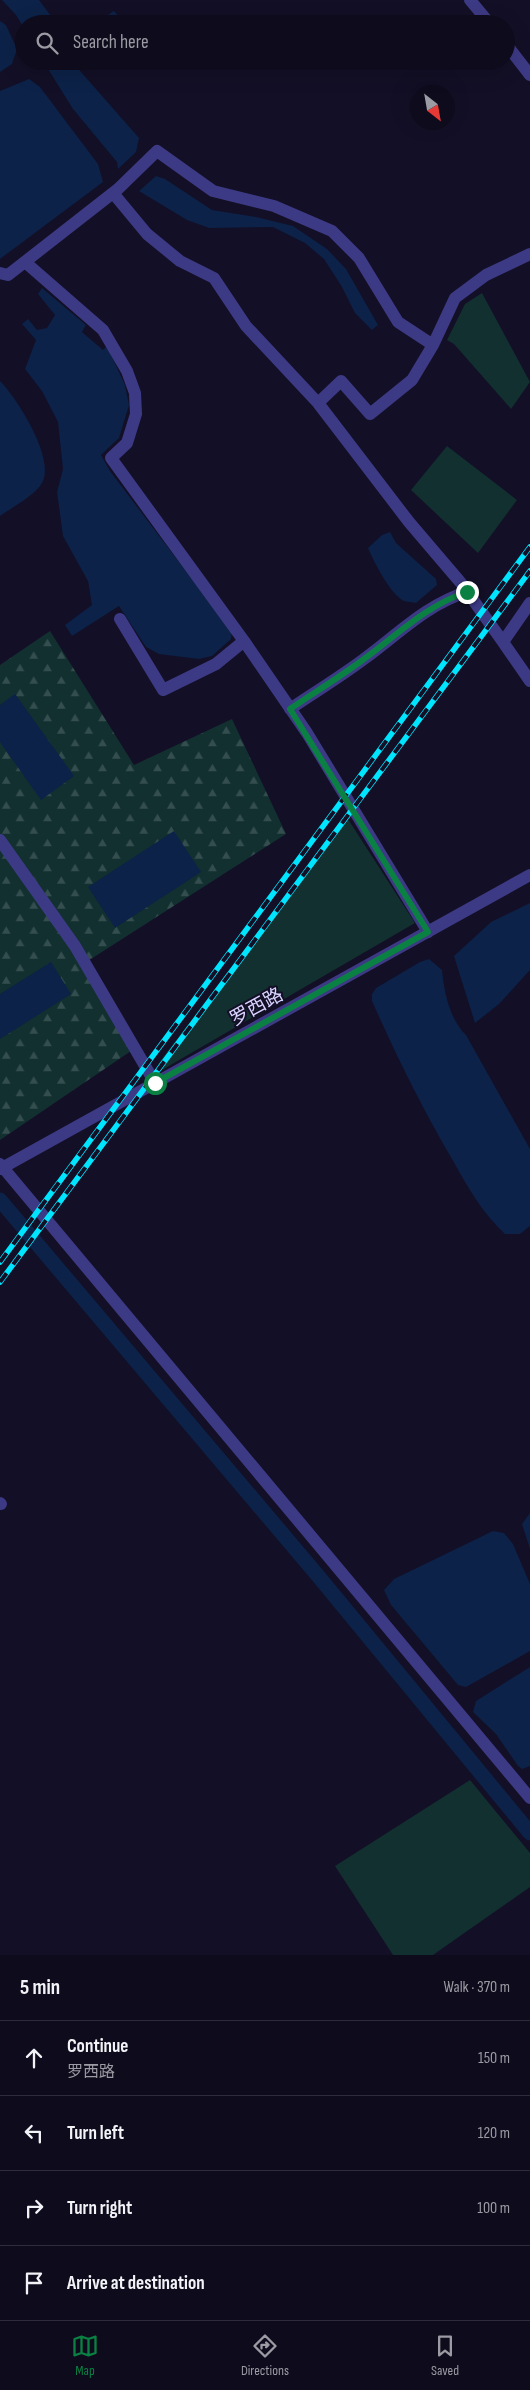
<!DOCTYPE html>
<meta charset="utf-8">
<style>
body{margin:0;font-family:"Sofia Sans Condensed","Noto Sans SC",sans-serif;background:#171425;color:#f1f3f6}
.compass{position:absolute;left:410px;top:85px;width:45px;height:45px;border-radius:50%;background:#0e0b1c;box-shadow:0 5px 20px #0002;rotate:149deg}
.stop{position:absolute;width:15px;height:15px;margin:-11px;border:4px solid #0b8043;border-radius:50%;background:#fff}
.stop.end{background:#0b8043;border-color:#fff;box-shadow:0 1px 5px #0008}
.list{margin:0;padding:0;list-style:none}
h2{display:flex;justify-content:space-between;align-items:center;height:65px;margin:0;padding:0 20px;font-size:21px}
h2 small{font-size:16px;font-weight:400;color:#9b9ba3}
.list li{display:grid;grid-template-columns:32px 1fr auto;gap:15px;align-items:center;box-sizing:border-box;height:75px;padding:0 20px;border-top:1px solid #2e2b3b}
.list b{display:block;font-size:19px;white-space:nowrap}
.list p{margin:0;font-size:16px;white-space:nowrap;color:#9b9ba3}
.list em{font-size:16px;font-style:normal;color:#9b9ba3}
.icon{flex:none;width:28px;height:28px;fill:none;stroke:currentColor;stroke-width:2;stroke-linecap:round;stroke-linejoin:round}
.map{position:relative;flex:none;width:530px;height:1955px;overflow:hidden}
.search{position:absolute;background:#0e0b1c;box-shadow:0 5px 20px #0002;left:15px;right:15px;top:15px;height:55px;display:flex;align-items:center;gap:12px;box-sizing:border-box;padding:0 18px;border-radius:28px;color:#9b9ba3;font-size:19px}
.sheet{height:365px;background:#0e0b1c}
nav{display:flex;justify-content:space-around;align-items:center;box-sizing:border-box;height:70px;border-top:1px solid #2e2b3b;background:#0e0b1c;font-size:14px;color:#9b9ba3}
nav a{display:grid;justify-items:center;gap:2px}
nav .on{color:#0b8043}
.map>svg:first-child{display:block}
.green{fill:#12302f}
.forest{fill:url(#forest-firs)}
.water{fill:#0c2248}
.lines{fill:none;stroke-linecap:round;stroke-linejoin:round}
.canal{stroke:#0c2248;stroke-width:15}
.minor{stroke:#3d3a85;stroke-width:12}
.rail-casing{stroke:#00e5ff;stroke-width:5.5}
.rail{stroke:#130f26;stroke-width:4;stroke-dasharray:11;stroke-linecap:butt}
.route{stroke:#0b8043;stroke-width:6}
.labels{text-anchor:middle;stroke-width:4;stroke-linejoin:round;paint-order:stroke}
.street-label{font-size:19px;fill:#d9d4ff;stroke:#130f26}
</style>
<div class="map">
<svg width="530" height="1955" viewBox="0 0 530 1955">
<defs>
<pattern id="forest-firs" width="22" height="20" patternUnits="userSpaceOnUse" patternTransform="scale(1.25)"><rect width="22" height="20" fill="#12302f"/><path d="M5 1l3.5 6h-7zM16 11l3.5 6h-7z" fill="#344d4e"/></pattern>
</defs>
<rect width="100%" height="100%" fill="#130f26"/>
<path class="green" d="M482,293L530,382L511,409L454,344L447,340L465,304Z
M447,446L517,500L478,553L411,490Z
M346,816L415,923L162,1070L158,1064Z
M470,1780L530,1853V1887L433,1955H393L335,1866Z"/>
<path class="forest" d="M50,631L134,765L232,719L286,834L80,966L131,1051L0,1140V665Z"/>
<path class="water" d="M2,0H39L57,24H24V28L16,15Z
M114,11L125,24H96L112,12Z
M0,21L6,25L17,49L12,64L0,72Z
M43,61L57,63L62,61L68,68L74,64L139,138L136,152L118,169L117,162L73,109Z
M29,79L40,87L98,164L103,182L0,259V91Z
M156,176L165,179L212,210L256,217L293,226L327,249L346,269L378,325L372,330L355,313L342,287L324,259L305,243L273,227L209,228L187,220L139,191Z
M42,288L86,325L82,332L103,350L107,346L125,385L129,405L119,438L101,455L110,471L232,632L231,639L212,656L199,659L159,654L146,647L119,606L72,636L65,625L92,605L88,581L63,536L57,492L63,469L58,422L42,391L25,369L36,340L22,324L28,319L37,330L47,328L55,315L38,294Z
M0,381C17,398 56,459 42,483C36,495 11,508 0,516Z
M390,532L396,543L436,579L437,585L416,603C412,602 407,602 404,601C390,594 374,562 368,548L382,535Z
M15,694L74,776L41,800L0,742V705Z
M174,831L201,872L115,928L88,887Z
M530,903V970L499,1004L475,1023L454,956L491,922Z
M429,959L442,970C444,992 450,1020 466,1035L530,1149V1226L520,1234H505C482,1213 467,1186 452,1159C422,1108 396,1055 372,1001V994L376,988L420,962Z
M51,962L71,994L0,1039V994Z
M530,1513V1549L522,1524Z
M493,1531L504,1533L513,1544L530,1584V1651L466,1687L458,1685L391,1605L384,1590L394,1579Z
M530,1667V1766L522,1769L518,1766L496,1734L473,1712L476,1701Z"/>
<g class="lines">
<path class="canal" d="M0,1200L319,1577L530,1833"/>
<path class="minor" d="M470,0L490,24
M506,44L530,75
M113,193L147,234L180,261L214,278L246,326L318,403L409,522L461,583L503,642
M25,262L103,330L127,371L135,393L136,414L127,443L111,458L244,641L307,733L428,932
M0,273L8,275L118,189L157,151L213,191L274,206L332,231L359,258L398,322L433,345
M318,403L341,381L370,414L412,380L433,345L455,298L486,275L530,254
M530,603L503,642L530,681
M120,619L163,690L216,664L244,641
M290,709C315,692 340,677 364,659C397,635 427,604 467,592
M0,840L75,946L155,1083
M0,1164L530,1798
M0,1169L530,875
M0,1503L1,1504"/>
<g class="rail-casing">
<path id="rail" d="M0,1262L530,547
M0,1282L530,571"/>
</g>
<use href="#rail" class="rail"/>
</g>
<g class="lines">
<path class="route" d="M155,1083L428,932L290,709C315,692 340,677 364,659C397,635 427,605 467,592"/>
</g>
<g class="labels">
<g class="street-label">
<text transform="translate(256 1006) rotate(-29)" y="7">罗西路</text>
</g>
</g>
</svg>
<svg class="compass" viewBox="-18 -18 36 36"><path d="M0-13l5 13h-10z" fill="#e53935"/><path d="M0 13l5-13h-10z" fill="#9b9ba3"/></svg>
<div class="stop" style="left:155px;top:1083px"></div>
<div class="stop end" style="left:467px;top:592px"></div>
<div class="search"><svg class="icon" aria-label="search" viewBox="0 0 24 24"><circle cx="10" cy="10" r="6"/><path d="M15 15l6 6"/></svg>Search here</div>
</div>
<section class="sheet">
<h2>5 min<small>Walk · 370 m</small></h2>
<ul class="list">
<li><svg class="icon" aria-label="ahead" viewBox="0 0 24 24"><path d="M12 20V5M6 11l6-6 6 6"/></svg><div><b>Continue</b><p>罗西路</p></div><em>150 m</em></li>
<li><svg class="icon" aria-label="left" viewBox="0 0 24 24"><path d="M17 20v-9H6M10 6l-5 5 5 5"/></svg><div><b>Turn left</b></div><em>120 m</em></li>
<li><svg class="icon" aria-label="right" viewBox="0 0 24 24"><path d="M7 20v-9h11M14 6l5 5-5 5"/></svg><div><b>Turn right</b></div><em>100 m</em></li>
<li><svg class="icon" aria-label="arrive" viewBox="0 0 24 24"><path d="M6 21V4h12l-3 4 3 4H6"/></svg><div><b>Arrive at destination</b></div></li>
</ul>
</section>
<nav>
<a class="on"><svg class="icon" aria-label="map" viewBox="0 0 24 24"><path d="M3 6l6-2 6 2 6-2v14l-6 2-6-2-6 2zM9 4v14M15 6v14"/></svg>Map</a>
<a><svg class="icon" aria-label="directions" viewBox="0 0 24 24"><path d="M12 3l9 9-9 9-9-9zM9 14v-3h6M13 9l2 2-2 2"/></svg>Directions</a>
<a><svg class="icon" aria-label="saved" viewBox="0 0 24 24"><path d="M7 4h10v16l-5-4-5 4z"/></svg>Saved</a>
</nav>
